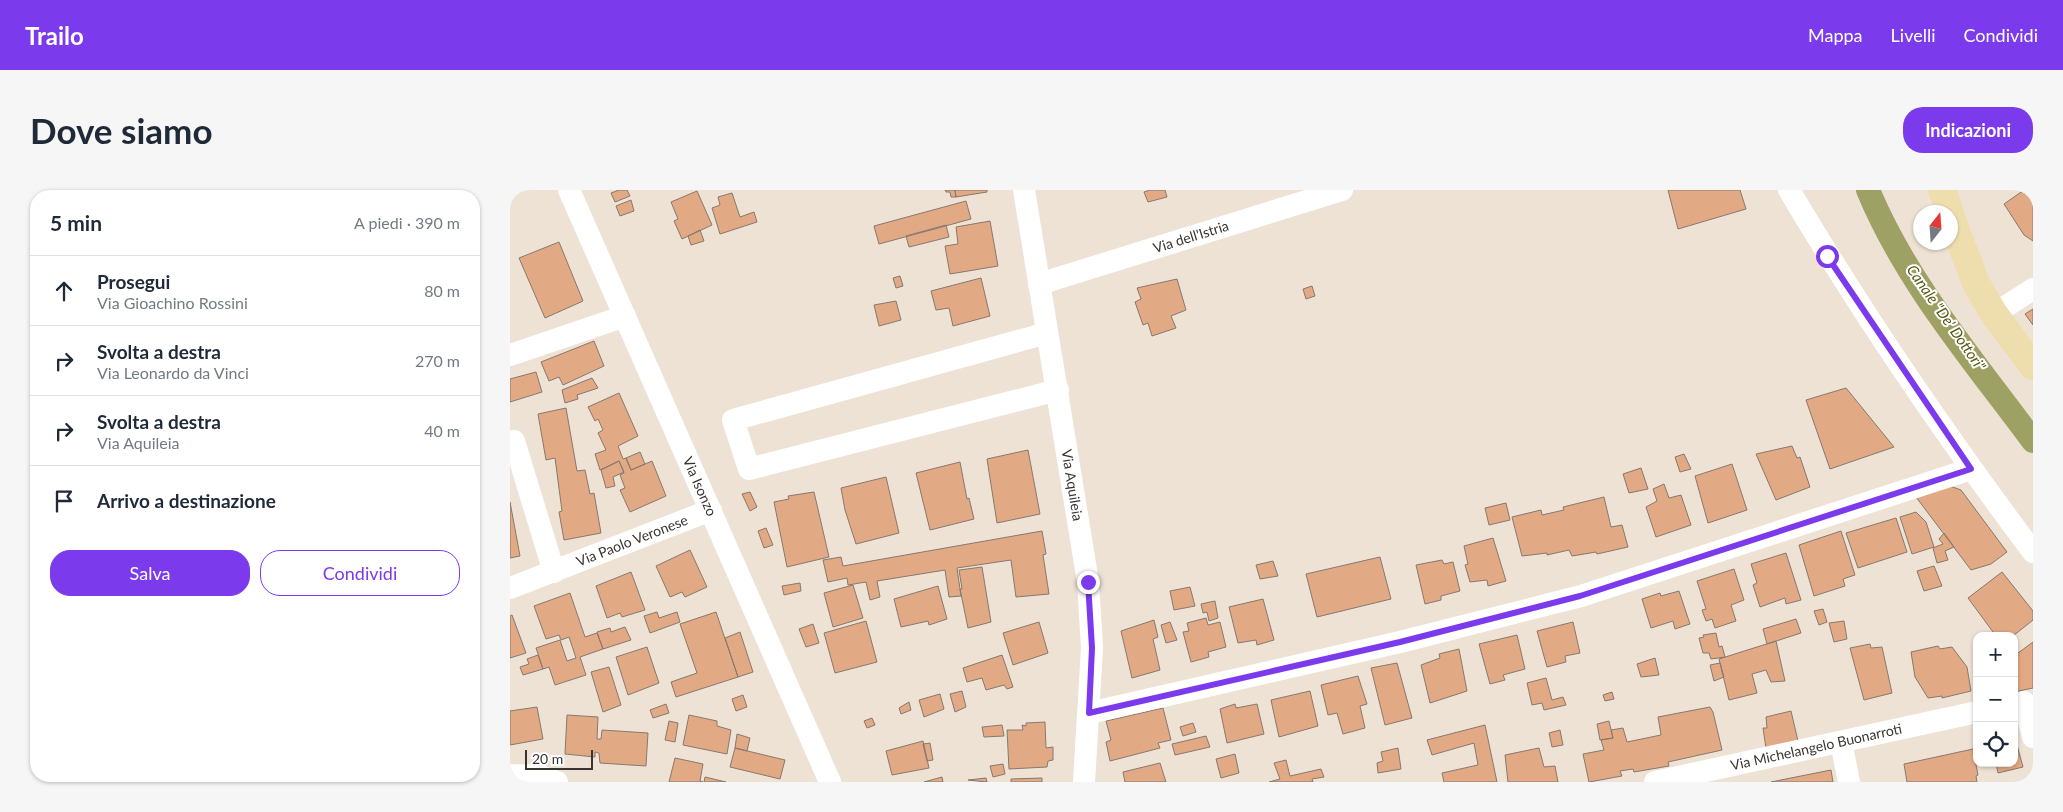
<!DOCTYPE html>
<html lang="it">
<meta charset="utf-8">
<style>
body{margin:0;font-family:Lato,sans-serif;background:#f6f6f7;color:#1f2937}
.controls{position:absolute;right:15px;bottom:15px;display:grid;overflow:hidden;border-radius:10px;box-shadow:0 1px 4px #0004}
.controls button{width:45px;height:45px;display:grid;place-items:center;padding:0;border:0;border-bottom:1px solid #e0e1e3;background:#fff;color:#1f2937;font:25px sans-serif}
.compass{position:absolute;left:1403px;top:15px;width:45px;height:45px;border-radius:50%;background:#fff;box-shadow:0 1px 4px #0004;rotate:17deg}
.scale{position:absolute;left:15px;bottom:12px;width:68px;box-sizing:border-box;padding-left:5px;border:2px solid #39342f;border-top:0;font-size:14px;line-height:18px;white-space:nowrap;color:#39342f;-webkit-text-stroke:4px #fff;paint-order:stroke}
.stop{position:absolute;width:15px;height:15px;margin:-11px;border:4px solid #7c3aed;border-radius:50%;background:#fff}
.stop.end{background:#7c3aed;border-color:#fff;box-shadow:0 1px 5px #0008}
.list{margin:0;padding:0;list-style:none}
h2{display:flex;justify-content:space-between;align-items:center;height:65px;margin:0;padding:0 20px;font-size:21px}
h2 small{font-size:16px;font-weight:400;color:#747a83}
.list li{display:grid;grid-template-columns:32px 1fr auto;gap:15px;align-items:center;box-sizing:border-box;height:70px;padding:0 20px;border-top:1px solid #e0e1e3}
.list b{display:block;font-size:19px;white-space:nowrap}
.list p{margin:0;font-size:16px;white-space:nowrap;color:#747a83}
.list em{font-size:16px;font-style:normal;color:#747a83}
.actions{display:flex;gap:10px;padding:15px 20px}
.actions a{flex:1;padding:11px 0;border:1px solid #7c3aed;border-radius:20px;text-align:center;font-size:18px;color:#7c3aed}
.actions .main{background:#7c3aed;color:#fff}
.icon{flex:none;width:28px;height:28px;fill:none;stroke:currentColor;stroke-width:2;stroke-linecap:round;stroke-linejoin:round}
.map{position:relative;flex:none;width:1523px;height:592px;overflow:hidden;border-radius:20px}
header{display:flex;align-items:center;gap:30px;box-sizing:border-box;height:70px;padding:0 25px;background:#7c3aed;color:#fff}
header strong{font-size:24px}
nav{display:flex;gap:28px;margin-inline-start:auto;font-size:18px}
.intro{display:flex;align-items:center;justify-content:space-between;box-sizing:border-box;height:120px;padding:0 30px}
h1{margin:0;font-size:35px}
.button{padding:12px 22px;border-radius:20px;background:#7c3aed;color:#fff;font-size:18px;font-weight:700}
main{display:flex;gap:30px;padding:0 30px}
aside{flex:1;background:#fff;border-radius:20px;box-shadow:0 1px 4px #0004}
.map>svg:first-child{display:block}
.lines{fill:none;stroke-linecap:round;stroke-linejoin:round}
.canal{stroke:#9da163;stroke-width:24}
.building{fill:#e2a985;stroke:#87786e}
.minor{stroke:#fff;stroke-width:22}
.major{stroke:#eedeae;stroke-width:28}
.route{stroke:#7c3aed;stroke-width:6}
.labels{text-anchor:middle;stroke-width:4;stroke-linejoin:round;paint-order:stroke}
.street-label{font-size:14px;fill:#39342f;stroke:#fff}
.water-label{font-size:15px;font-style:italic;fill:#575a12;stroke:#fff}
</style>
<header>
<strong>Trailo</strong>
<nav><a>Mappa</a><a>Livelli</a><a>Condividi</a></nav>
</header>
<div class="intro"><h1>Dove siamo</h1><a class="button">Indicazioni</a></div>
<main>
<aside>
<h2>5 min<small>A piedi · 390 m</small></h2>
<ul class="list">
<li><svg class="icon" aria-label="ahead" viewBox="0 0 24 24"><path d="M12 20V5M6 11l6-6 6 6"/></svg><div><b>Prosegui</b><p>Via Gioachino Rossini</p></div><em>80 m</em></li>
<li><svg class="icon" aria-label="right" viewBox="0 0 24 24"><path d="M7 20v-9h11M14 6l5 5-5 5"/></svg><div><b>Svolta a destra</b><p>Via Leonardo da Vinci</p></div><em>270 m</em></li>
<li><svg class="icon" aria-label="right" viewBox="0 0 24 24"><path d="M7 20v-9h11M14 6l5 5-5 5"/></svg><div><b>Svolta a destra</b><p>Via Aquileia</p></div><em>40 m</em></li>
<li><svg class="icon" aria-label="arrive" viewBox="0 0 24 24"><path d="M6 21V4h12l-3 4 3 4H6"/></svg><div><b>Arrivo a destinazione</b></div></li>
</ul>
<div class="actions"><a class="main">Salva</a><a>Condividi</a></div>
</aside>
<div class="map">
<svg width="1523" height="592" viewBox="0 0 1523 592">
<rect width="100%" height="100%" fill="#eee2d4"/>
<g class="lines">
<path class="canal" d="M1358,0C1396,92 1464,171 1523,251"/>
</g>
<path class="building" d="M109,0H117L120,6L105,12L101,3Z
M435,0H445L446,7H441L440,2H436Z
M445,0H477V2L446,7Z
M640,0H655L657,7L638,12L634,2Z
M1158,0H1230L1236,19L1168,39Z
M1514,0H1520L1523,5V51L1514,45L1494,14Z
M187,1L202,35L172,49L164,31L168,29L161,12Z
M222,3L230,27L244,22L247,32L210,44L202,18L210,15L208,7Z
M121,10L124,21L110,26L106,16Z
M456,11L461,29L369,54L364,36Z
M480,31L488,76L440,84L435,56L448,54L446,37Z
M436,35L439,47L399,57L396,46Z
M190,40L194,51L181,55L178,46Z
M49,52L73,111L35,128L9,68Z
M390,86L393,96L386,98L383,88Z
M471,88L480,126L443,136L439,118L426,120L421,101Z
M667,89L676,120L661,126L666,138L642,146L638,133L633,135L625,112L631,109L627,98Z
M802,96L805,106L796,109L793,99Z
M386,111L391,130L369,136L364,115Z
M1523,119V135L1515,124Z
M84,151L94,176L53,195L49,187L39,191L31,172Z
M26,182L32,202L0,212V189Z
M82,188L88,198L67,205L68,209L55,213L52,200Z
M1336,198L1384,257L1320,279L1296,210Z
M109,203L128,246L108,256L113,269L116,268L121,280L142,271L156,306L120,322L110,300L115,298L110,285L114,283L109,271L90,280L85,264L96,260L88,243L93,240L88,229L85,231L78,217Z
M56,218L67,281L75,280L80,304L84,303L91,343L54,350L49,322L52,321L45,268L36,270L28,224Z
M1282,256L1287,268L1290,267L1300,297L1266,310L1246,264Z
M518,260L530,324L487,333L477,269Z
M130,262L135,274L121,280L116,268Z
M1174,264L1181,279L1170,282L1165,267Z
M109,271L114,282L103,287L105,296L96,298L91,280Z
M450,272L457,309L459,308L464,329L420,340L406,283Z
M1222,274L1237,320L1198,333L1185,286Z
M1131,278L1138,299L1119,303L1113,284Z
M376,287L389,343L346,354L335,320L331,298Z
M1154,294L1159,308L1171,305L1181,335L1146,347L1136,317L1147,311L1143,299Z
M1440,296L1451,300L1497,362L1481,374L1461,380L1406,307Z
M240,302L247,317L240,321L232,304Z
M304,302L319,367L277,377L264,312L279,309L278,306Z
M1094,307L1101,337L1112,335L1118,357L1087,364L1086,362L1062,366L1059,360L1037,365V363L1012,366L1002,327L1031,320L1032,325L1054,320L1053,317Z
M0,312L10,366L0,368Z
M996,313L1000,330L979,335L975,318Z
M1406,322L1416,332L1424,357L1402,364L1390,327Z
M1386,328L1397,362L1348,378L1336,343Z
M256,338L263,355L254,358L248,341Z
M532,341L536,364L533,365L539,404L506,407L501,370L447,378L451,406L439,407L435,380L367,391L370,407L360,410L356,392L338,395L337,388L318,392L313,370L331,367L333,376Z
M1331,341L1345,385L1333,389L1335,396L1304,406L1289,355Z
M1434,343L1444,357L1435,361L1438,370L1427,373L1423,358L1433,354L1429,349Z
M983,348L996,391L978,396L977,390L960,392L955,375L958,374L954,356Z
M180,360L197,397L175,407L172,402L160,407L146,376Z
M1276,363L1291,410L1276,414L1275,408L1250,417L1243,395L1247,393L1241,374Z
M870,367L881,409L807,427L796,384Z
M932,370L934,374L943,372L950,401L931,406V410L915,414L906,375Z
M763,371L768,386L750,389L746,375Z
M1424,376L1432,396L1414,401L1407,381Z
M472,377L481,432L458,438L450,399H452L449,380Z
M1224,379L1234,410L1221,415L1226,431L1205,438L1202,429L1196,431L1192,420L1196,419L1187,391Z
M121,382L135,420L112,427L110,423L97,428L86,396Z
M1492,382L1523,421V430L1503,446H1486L1458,408Z
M290,393L291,401L274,405L272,396Z
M343,395L353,428L323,437L314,403Z
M428,396L437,429L419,435L418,431L391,437L384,409Z
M680,397L685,416L664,420L660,401Z
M1169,401L1180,434L1165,439L1163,431L1141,438L1132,409L1150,403L1151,406Z
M60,403L75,447L87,443L93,459L70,467L76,485L45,495L39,477L33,479L26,458L50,450L57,471L66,468L59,447L51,450L49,445L36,449L24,416Z
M753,409L764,450L747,455L746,450L728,453L719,417Z
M705,411L708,428L699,431L697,422L693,423L691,414Z
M1313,419L1317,432L1309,435L1304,421Z
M147,422L149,428L167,422L170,432L140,443L134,426Z
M206,422L228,487L166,507L161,492L187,483L170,434Z
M2,425L16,463L0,468V426Z
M696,428L698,435L710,432L716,457L698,462L699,467L681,472L673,442L679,441L677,433Z
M1286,429L1291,443L1257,454L1253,439Z
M644,430L648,447L643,449L650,480L622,488L611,441Z
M356,431L367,472L325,483L314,443Z
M1334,431L1337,449L1324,452L1319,433Z
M529,432L538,463L503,475L493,443Z
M660,432L667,450L656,453L651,435Z
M1063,432L1070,463L1055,466L1056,472L1037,477L1027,441Z
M303,434L309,453L296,457L289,439Z
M115,437L121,450L93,459L87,442L100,438L101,442Z
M230,442L243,482L228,487L215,448Z
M1206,443L1209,457L1212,456L1215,467L1201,469L1199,463H1193L1189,448L1194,447L1193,445Z
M1007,445L1015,479L993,485L995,490L980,494L969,454Z
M1266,451L1275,491L1261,492L1256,480L1242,484L1247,503L1219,510L1209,469Z
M1523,452V498L1504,502V466Z
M1360,454L1361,458L1372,457L1382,503L1354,510L1340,458Z
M1428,456L1430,459L1442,457L1457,477L1461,501L1432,508V506L1418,508L1405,487L1401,462Z
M137,457L149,493L118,505L106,467Z
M949,459L957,501L920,513L911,475L930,468L929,464Z
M28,465L33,479L13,485L10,477L19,474L17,469Z
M492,465L503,497L497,499L494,495L476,500L472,488L457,492L453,478Z
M1145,468L1149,485L1131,487L1127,474Z
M887,473L902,528L875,535L861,478Z
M1210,473L1214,487L1204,491L1200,475Z
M99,477L111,515L93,522L81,482Z
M848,486L857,514L850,516L855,538L833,544L827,523L818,525L811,495Z
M1036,488L1042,510L1053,507L1056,515L1034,520L1032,513L1022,515L1017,493Z
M452,501L456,517L445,522L440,504Z
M800,501L808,536L769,547L761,510Z
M1102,502L1104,509L1095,511L1093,505Z
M430,504L434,519L414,527L409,510Z
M233,505L237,517L226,521L222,509Z
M399,512L401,520L391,524L389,518Z
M156,514L159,523L143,528L140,520Z
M725,514L726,518L747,514L754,544L717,553L710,519Z
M27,517L33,549L0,555V521Z
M1200,517L1203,522L1212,560L1158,572L1159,576L1124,582L1123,579L1110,581L1112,586L1079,592L1073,564L1094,560L1091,550L1103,548L1101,540L1113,538L1117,552L1151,545L1148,527Z
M653,518L661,550L648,553L650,558L600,571L596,552L601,550L596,531Z
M1281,521L1288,551L1256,558L1253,538H1257L1256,527Z
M57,525L88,527L87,549H91L92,540L138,543L136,576L90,573L89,563L85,562V567L55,564Z
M179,525L207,531V536L221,540L217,564L173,555Z
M362,528L365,535L357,538L354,531Z
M159,531L168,533L165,552L155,550Z
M1099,531L1103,548L1090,550L1087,534Z
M535,532L536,558L543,557V570L538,571L537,577L499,579L497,540H513L512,535L516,536V533Z
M683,533L686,542L673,546L670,537Z
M492,535L494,546L474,547L472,537Z
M975,535L987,592H934L932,583L968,575L964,553L922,565L917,550Z
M1050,540L1053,555L1042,557L1039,543Z
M227,544L240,548L237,561L225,558Z
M1504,544L1513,577L1488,583L1486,573H1504Z
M696,546L700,557L665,565L662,554Z
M413,551L419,578L382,585L376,561Z
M420,553L423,570L417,571L413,554Z
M225,558L275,570L270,589L220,577Z
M888,558L891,579L868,583L867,573L873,571L871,562Z
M1029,558L1034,577L1045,576L1048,592H998L995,565Z
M1463,559L1468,585L1466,586L1467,592H1397L1394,574Z
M725,564L729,583L711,588L706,569Z
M165,568L193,574L190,591L193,592H159Z
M776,570L780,586L811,579L814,587L802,589L803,592H759L770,589L764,573Z
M650,573L656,592H615L613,582Z
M493,574L495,584L483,587L480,576Z
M1321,580L1323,592H1261Z
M195,587L216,592H194Z
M432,587L433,592H414Z
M476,588L477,592L458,590Z
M532,588V592H501V589Z"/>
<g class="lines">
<g class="minor">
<path id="s1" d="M59,0L320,592"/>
<path id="s2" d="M514,0L578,392L582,458L574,592"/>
<path d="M1279,0C1353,125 1436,246 1523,362"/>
<path id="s3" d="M529,94L832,0"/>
<path d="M1484,124L1523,99"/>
<path d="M537,143L223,230L239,279L548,200"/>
<path d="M0,165L115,126"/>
<path d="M4,251L44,382"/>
<path id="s4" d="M0,398L201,320"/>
<path d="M1514,512L1523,547"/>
<path d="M579,523L890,452L1071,406L1461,279"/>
<path d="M1331,552L1339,592"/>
<path d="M0,585L31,586L47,592"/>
<path id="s5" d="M1145,592L1467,522"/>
</g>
<path class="major" d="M1432,0L1440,22
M1440,25L1466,93L1484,124L1523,176"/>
</g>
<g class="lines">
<path class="route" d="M578,392L582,458L579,523L890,452L1070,406L1461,279L1317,66"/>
</g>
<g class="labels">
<g class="street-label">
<text dy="5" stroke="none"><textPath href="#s3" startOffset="159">Via dell'Istria</textPath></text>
<text dy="5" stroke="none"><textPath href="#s2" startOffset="299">Via Aquileia</textPath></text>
<text dy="5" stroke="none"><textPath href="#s1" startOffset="324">Via Isonzo</textPath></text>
<text dy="5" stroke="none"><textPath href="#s4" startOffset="131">Via Paolo Veronese</textPath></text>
<text dy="5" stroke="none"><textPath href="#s5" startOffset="165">Via Michelangelo Buonarroti</textPath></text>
</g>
<g class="water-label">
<text transform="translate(1436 128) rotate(55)" y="5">Canale "De' Dottori"</text>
</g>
</g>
</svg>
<div class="controls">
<button>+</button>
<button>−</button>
<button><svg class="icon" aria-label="locate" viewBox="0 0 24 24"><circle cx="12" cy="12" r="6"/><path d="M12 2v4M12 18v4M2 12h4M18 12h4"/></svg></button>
</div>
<svg class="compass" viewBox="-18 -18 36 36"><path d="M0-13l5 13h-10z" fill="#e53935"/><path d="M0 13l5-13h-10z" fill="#747a83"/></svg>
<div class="scale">20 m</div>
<div class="stop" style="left:1317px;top:66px"></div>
<div class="stop end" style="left:578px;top:392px"></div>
</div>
</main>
